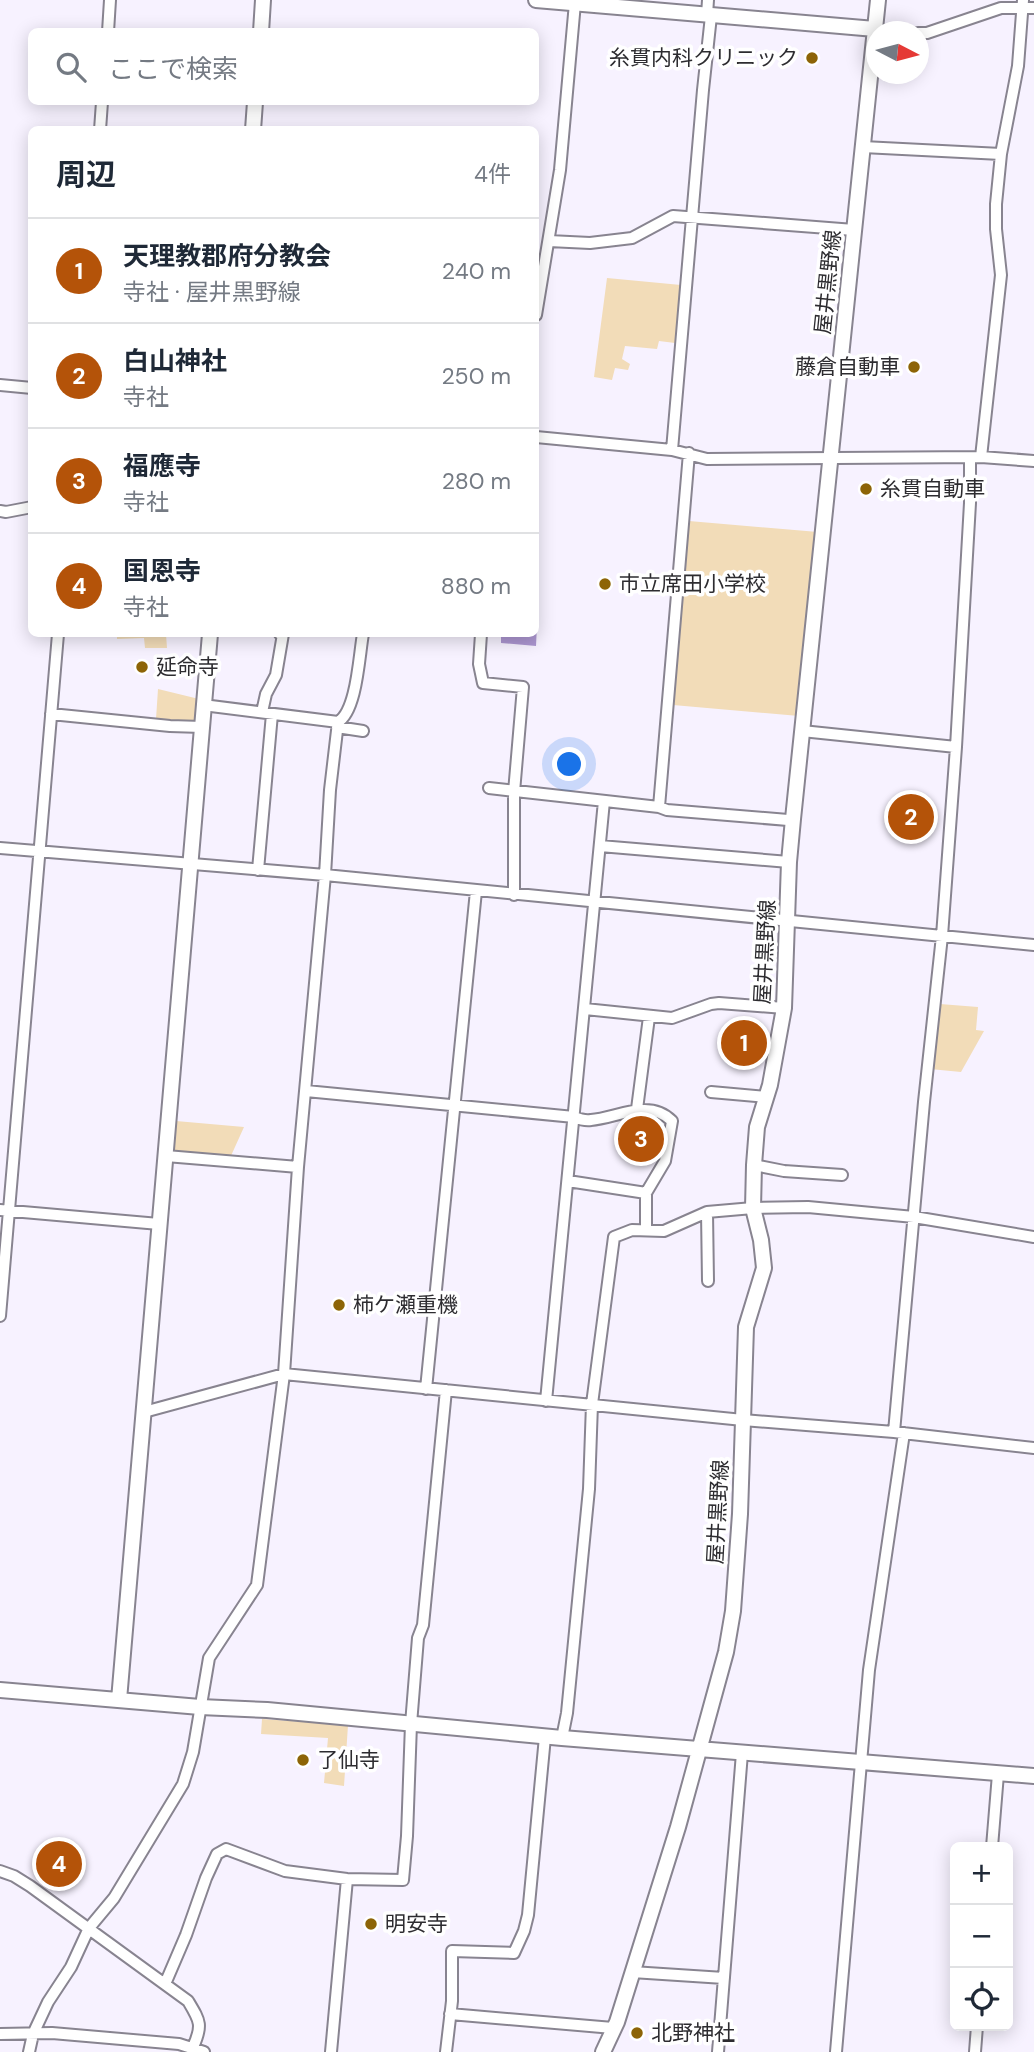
<!DOCTYPE html>
<html lang="ja">
<meta charset="utf-8">
<style>
body{margin:0;font-family:"DM Sans","Noto Sans JP",sans-serif;background:#f6f6f7;color:#1f2937}
.controls{position:absolute;right:21px;bottom:21px;display:grid;overflow:hidden;border-radius:10px;box-shadow:0 4px 18px #0003}
.controls button{width:63px;height:63px;display:grid;place-items:center;padding:0;border:0;border-bottom:2px solid #e0e1e3;background:#fff;color:#1f2937;font:35px sans-serif}
.compass{position:absolute;left:866px;top:21px;width:63px;height:63px;border-radius:50%;background:#fff;box-shadow:0 4px 18px #0003;rotate:96deg}
.you{position:absolute;left:570px;top:765px;width:24px;height:24px;margin:-18px;border:5px solid #fff;border-radius:50%;background:#1a73e8;box-shadow:0 0 0 10px #1a73e833}
.badge{display:grid;place-items:center;width:46px;height:46px;border-radius:50%;background:#b45309;color:#fff;font-size:23px;font-weight:700}
.pin{position:absolute;translate:-50% -50%;border:4px solid #fff;box-shadow:0 2px 7px #0006}
.list{margin:0;padding:0;list-style:none}
h2{display:flex;justify-content:space-between;align-items:center;height:91px;margin:0;padding:0 28px;font-size:30px}
h2 small{font-size:23px;font-weight:400;color:#747a83}
.list li{display:grid;grid-template-columns:46px 1fr auto;gap:21px;align-items:center;box-sizing:border-box;height:105px;padding:0 28px;border-top:2px solid #e0e1e3}
.list b{display:block;font-size:26px;white-space:nowrap}
.list p{margin:0;font-size:23px;white-space:nowrap;color:#747a83}
.list em{font-size:23px;font-style:normal;color:#747a83}
.icon{flex:none;width:38px;height:38px;fill:none;stroke:currentColor;stroke-width:2;stroke-linecap:round;stroke-linejoin:round}
.map{position:relative;flex:none;width:1034px;height:2052px;overflow:hidden}
.search{position:absolute;background:#fff;box-shadow:0 4px 18px #0003;left:28px;top:28px;width:511px;height:77px;display:flex;align-items:center;gap:18px;box-sizing:border-box;padding:0 24px;border-radius:10px;color:#747a83;font-size:26px}
.panel{position:absolute;background:#fff;box-shadow:0 4px 18px #0003;left:28px;top:126px;width:511px;height:511px;border-radius:10px}
.map>svg:first-child{display:block}
.green{fill:#f2dcb8}
.water{fill:#ac96d0}
.lines{fill:none;stroke-linecap:round;stroke-linejoin:round}
.street-casing{stroke:#888490;stroke-width:14}
.secondary-casing{stroke:#888490;stroke-width:18}
.street{stroke:#fff;stroke-width:10}
.secondary{stroke:#fff;stroke-width:14}
.poi-dot{fill:#8d6407;stroke:#fff;stroke-width:2.5}
.labels{text-anchor:middle;stroke-width:7;stroke-linejoin:round;paint-order:stroke}
.poi-label{font-size:21px;fill:#2d2c30;stroke:#fff;text-anchor:start}
.street-label{font-size:21px;fill:#2d2c30;stroke:#fff}
</style>
<div class="map">
<svg width="1034" height="2052" viewBox="0 0 1034 2052">
<rect width="100%" height="100%" fill="#f7f2ff"/>
<path class="green" d="M607,278L681,285L675,343L659,341L657,349L625,346L622,359L630,364L628,370L615,368L612,380L594,377Z
M689,521L818,532L799,716L673,705Z
M117,634H166L167,648H145L144,638L117,639Z
M158,689L199,699L197,718L191,722L156,719Z
M940,1004L978,1007L976,1030L984,1031L961,1072L930,1069Z
M176,1121L244,1127L230,1158L173,1153Z
M262,1719L348,1725L344,1786L324,1783L328,1738L261,1734Z"/>
<path class="water" d="M536,625H537L536,646L501,643V634H536Z"/>
<g class="lines">
<g class="street-casing">
<path id="street" d="M707,15L708,0
M108,32L110,0
M918,33H927L1001,8H1034
M100,130L102,102
M863,147L1001,154
M549,241L590,243L632,238L673,216L854,230
M536,315L560,170L575,3
M0,385L32,388
M536,437L672,450L707,459L981,457L1034,461
M672,450L703,90L711,16
M981,457L1001,275L996,229V204L1001,154L1018,66L1023,0
M0,511L6,512L32,507
M481,634L479,664L483,683L523,687L514,792V895
M203,705L338,722
M262,712L266,694L276,675L283,634H280
M51,714L170,726L202,727
M337,727L363,731
M802,731L956,747
M489,788L659,807L667,810L788,820L793,819
M659,807L689,453
M600,846L789,862
M0,848L325,875L1034,945
M258,870L272,714
M585,1009L672,1018L711,1004L719,1003L784,1008
M306,1091L574,1117C579,1119 585,1121 591,1120C617,1118 649,1098 672,1121L665,1161L646,1193L568,1181
M711,1092L767,1097
M637,1109L649,1017
M166,1156L298,1167
M754,1165L784,1171L842,1175
M0,1210L159,1224
M707,1212L708,1281
M646,1229V1193
M0,1316L58,634
M426,1389L476,891
M546,1401L604,801
M144,1412L284,1374L743,1420L894,1432L1034,1448
M894,1432L924,1102L942,936L956,747L970,503V458
M562,1738L567,1713L589,1489L592,1404L614,1237L632,1230L664,1231L707,1212L753,1208L808,1207L914,1217L1034,1237
M992,1847L998,1774
M0,1871L14,1876L30,1886L188,2001C200,2021 203,2025 193,2047
M632,1972L724,1978
M165,1984L186,1935L206,1878L217,1854L226,1849L285,1871L347,1879L403,1880L407,1836L411,1724L418,1638L423,1625L446,1390
M450,2014L613,2028
M0,2034L52,2033L179,2044L204,2052
M29,2052L33,2034L48,2002L71,1967L89,1928L114,1898L183,1784L193,1752L209,1658L257,1585L284,1374L298,1167L325,875L330,790L338,722C357,711 359,655 363,634
M331,2052L347,1879
M446,2052L452,2001V1951L514,1953L524,1931L528,1915L545,1737
M718,2052L742,1753
M836,2052L869,1670L904,1433
M975,2052L977,2026"/>
</g>
<g class="secondary-casing">
<path id="secondary" d="M536,0L875,29
M261,32L263,0
M253,130L255,102
M0,1690L200,1707L267,1710L562,1738L1034,1776
M119,1700L210,634
M603,2052L617,2022L678,1827L726,1652L733,1611L740,1514L746,1327L764,1268L761,1240L753,1208L754,1165L757,1127L770,1085L784,1008L789,862L793,819L878,0"/>
</g>
<use href="#street" class="street"/>
<use href="#secondary" class="secondary"/>
</g>
<g class="poi-dot">
<circle cx="812" cy="58" r="7"/>
<circle cx="914" cy="367" r="7"/>
<circle cx="866" cy="489" r="7"/>
<circle cx="605" cy="584" r="7"/>
<circle cx="142" cy="667" r="7"/>
<circle cx="339" cy="1305" r="7"/>
<circle cx="303" cy="1760" r="7"/>
<circle cx="371" cy="1924" r="7"/>
<circle cx="637" cy="2033" r="7"/>
</g>
<g class="labels">
<g class="poi-label">
<text x="798" y="65" text-anchor="end">糸貫内科クリニック</text>
<text x="900" y="374" text-anchor="end">藤倉自動車</text>
<text x="880" y="496">糸貫自動車</text>
<text x="619" y="591">市立席田小学校</text>
<text x="156" y="674">延命寺</text>
<text x="353" y="1312">柿ケ瀬重機</text>
<text x="317" y="1767">了仙寺</text>
<text x="385" y="1931">明安寺</text>
<text x="651" y="2040">北野神社</text>
</g>
<g class="street-label">
<text transform="translate(828 282) rotate(-84)" y="7">屋井黒野線</text>
<text transform="translate(765 952) rotate(-87)" y="7">屋井黒野線</text>
<text transform="translate(718 1512) rotate(-87)" y="7">屋井黒野線</text>
</g>
</g>
</svg>
<div class="controls">
<button>+</button>
<button>−</button>
<button><svg class="icon" aria-label="locate" viewBox="0 0 24 24"><circle cx="12" cy="12" r="6"/><path d="M12 2v4M12 18v4M2 12h4M18 12h4"/></svg></button>
</div>
<svg class="compass" viewBox="-18 -18 36 36"><path d="M0-13l5 13h-10z" fill="#e53935"/><path d="M0 13l5-13h-10z" fill="#747a83"/></svg>
<div class="you"></div>
<div class="pin badge" style="left:744px;top:1043px">1</div>
<div class="pin badge" style="left:911px;top:817px">2</div>
<div class="pin badge" style="left:641px;top:1139px">3</div>
<div class="pin badge" style="left:59px;top:1864px">4</div>
<div class="search"><svg class="icon" aria-label="search" viewBox="0 0 24 24"><circle cx="10" cy="10" r="6"/><path d="M15 15l6 6"/></svg>ここで検索</div>
<section class="panel">
<h2>周辺<small>4件</small></h2>
<ul class="list">
<li><span class="badge">1</span><div><b>天理教郡府分教会</b><p>寺社 · 屋井黒野線</p></div><em>240 m</em></li>
<li><span class="badge">2</span><div><b>白山神社</b><p>寺社</p></div><em>250 m</em></li>
<li><span class="badge">3</span><div><b>福應寺</b><p>寺社</p></div><em>280 m</em></li>
<li><span class="badge">4</span><div><b>国恩寺</b><p>寺社</p></div><em>880 m</em></li>
</ul>
</section>
</div>
